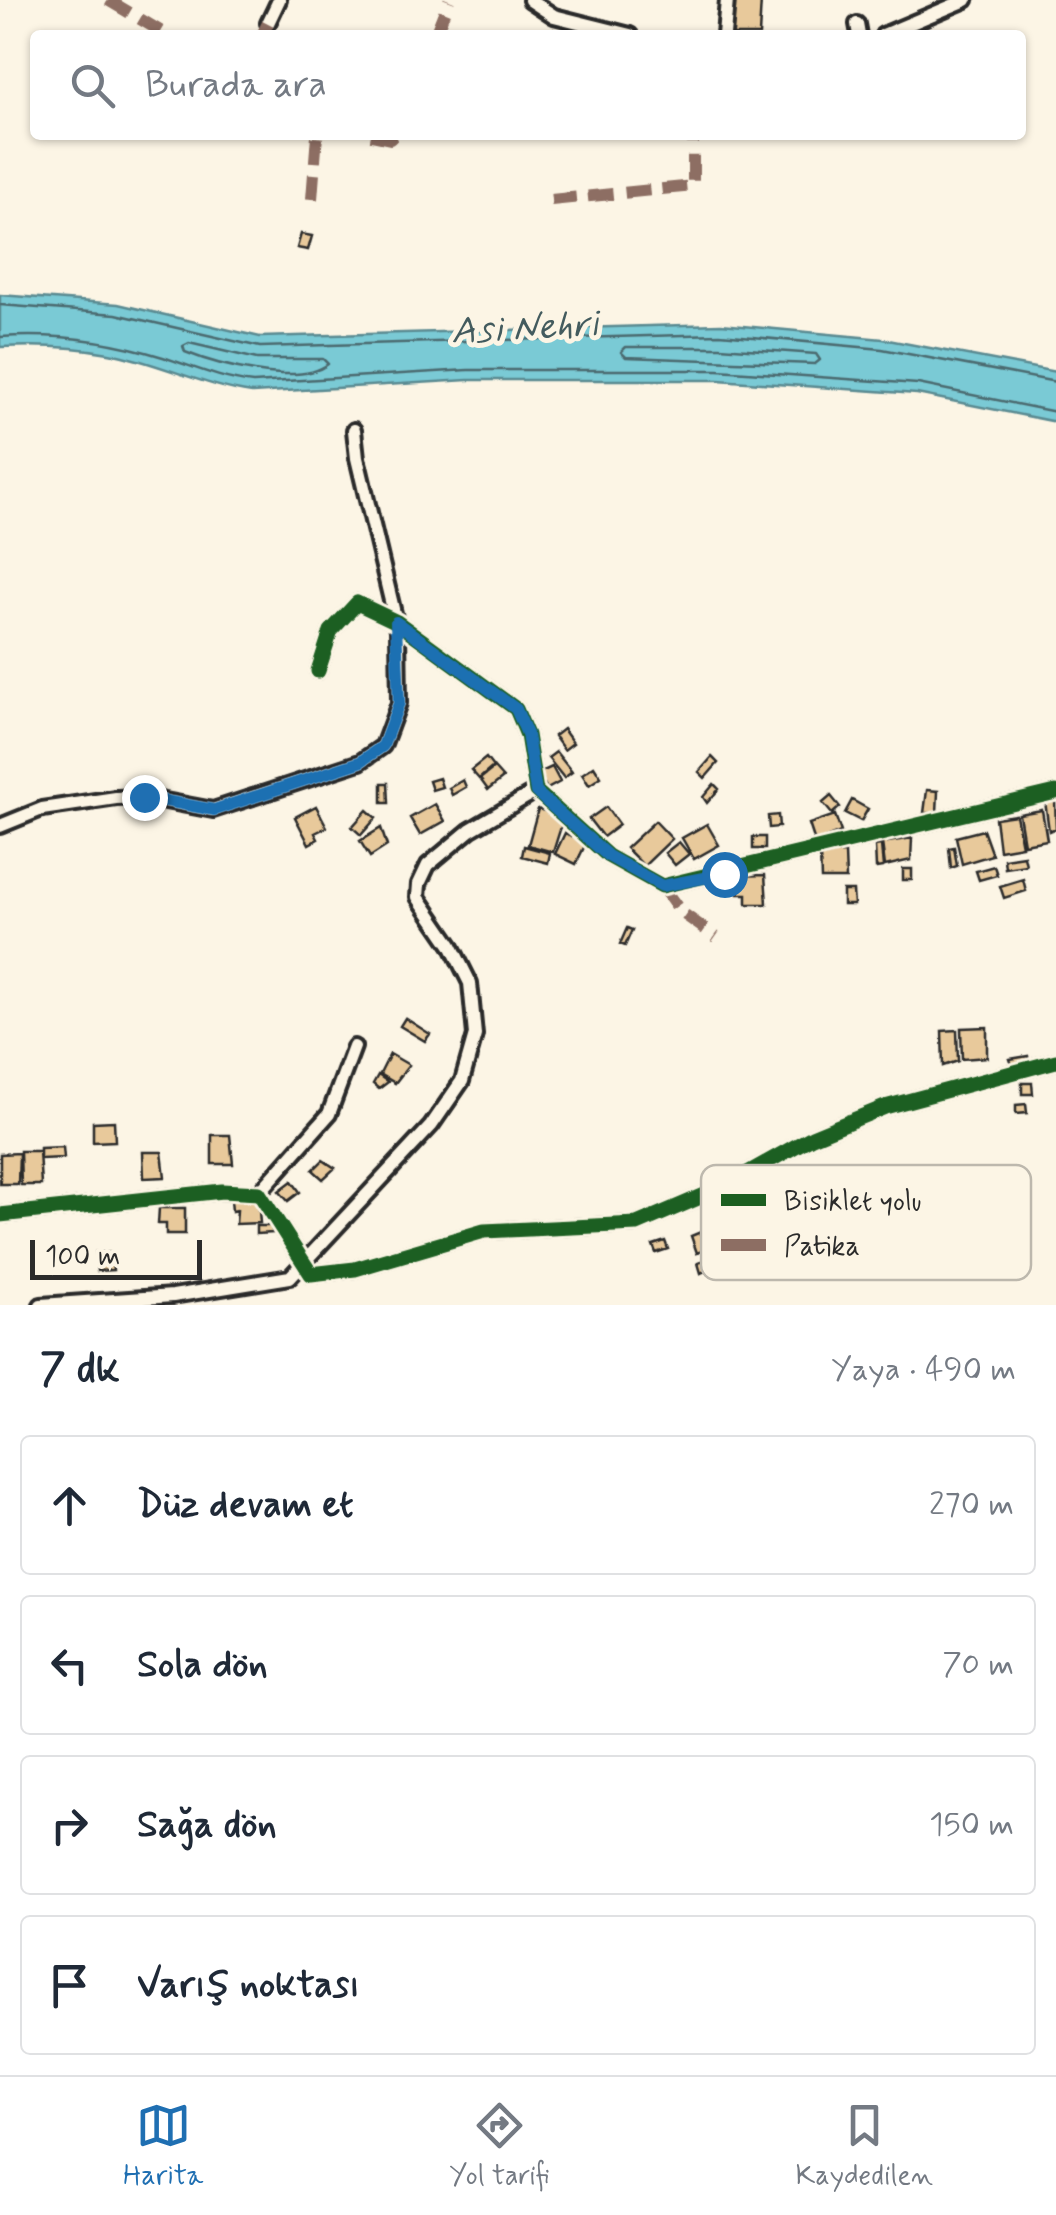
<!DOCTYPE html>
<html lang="tr">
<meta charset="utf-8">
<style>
body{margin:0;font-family:Mynerve,sans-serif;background:#f2f2f3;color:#1f2937}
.scale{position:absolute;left:30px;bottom:25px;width:172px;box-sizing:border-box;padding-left:10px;border:5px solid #2b2b2b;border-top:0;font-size:28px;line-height:35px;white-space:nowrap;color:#2b2b2b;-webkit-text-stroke:8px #fcf5e5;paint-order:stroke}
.stop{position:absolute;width:30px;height:30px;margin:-22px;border:8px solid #1f6fb2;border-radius:50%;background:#fff}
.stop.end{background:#1f6fb2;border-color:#fff;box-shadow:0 2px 10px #0008}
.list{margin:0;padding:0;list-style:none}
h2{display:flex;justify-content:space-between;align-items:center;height:130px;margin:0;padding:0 40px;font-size:42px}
h2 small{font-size:32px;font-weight:400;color:#747a83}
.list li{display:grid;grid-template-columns:65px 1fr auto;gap:30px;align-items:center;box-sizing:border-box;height:140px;margin:0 20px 20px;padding:0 20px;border:2px solid #e0e1e3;border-radius:10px}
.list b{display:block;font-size:38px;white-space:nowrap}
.list em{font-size:32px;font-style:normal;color:#747a83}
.icon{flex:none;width:55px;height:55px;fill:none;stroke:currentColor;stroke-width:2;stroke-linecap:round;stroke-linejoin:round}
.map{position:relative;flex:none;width:1056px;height:1305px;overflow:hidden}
.search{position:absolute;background:#fff;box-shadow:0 2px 8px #0004;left:30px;right:30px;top:30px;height:110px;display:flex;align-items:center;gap:25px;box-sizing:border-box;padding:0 35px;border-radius:10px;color:#747a83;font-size:38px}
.sheet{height:770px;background:#fff}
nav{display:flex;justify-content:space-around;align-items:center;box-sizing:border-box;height:140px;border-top:2px solid #e0e1e3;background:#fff;font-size:28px;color:#747a83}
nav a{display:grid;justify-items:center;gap:5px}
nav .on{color:#1f6fb2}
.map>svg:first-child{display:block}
.water{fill:#7acad5;stroke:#5a8a91;stroke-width:2.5}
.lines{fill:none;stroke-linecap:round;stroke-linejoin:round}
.shore{stroke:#4b6b6f;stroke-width:2.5}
.building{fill:#e8c99b;stroke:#2b2b2b;stroke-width:2.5}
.street-casing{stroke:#2b2b2b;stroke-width:20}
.street{stroke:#fcf5e5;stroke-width:12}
.quiet{stroke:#8d6e63;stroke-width:12;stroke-dasharray:25 12;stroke-linecap:butt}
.cycleway-casing{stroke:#fcf5e5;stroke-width:21}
.cycleway{stroke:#1b5e20;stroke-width:15}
.route{stroke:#1f6fb2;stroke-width:12}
.labels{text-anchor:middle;stroke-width:10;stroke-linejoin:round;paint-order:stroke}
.water-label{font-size:38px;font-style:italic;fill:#435b5e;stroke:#fcf5e5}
.key{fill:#fcf5e5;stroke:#bdb8ad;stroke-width:2.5}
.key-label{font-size:28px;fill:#2b2b2b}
</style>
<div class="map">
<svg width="1056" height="1305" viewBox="0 0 1056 1305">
<rect width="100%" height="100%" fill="#fcf5e5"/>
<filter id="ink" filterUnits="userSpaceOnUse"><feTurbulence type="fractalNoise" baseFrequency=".01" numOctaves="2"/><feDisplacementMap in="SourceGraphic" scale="20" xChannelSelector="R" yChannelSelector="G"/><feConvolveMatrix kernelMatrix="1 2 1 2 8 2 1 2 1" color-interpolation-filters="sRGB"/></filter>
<g filter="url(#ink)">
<path class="water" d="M0,295L118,304L260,337L721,324L883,339L1056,372V422L917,394L718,380H468L252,393C202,386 158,362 109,353C72,346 37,345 0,347Z"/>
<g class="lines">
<path class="shore" d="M0,305L116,314L260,347L720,334L882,349L1056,382
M0,337C56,333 109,340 163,357C194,367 220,379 253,383L468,370H718L918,384L1056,412
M189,343L257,359H323L328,364C299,387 217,365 185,352L183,346Z
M626,347H720L816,354L820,360L815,364L626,357L621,352Z"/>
</g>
<path class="building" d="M732,0H761L759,35H730Z
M301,234L312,236L308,250L297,248Z
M563,729L573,743L564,750L554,736Z
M556,752L572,772L564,778L548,758Z
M712,757L718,763L705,778L699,772Z
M486,758L493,767L479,779L471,770Z
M594,766L601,777L589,785L582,774Z
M552,767L560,782L547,789L539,773Z
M494,768L503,778L488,790L480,779Z
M439,778L442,787L432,790L429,781Z
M463,780L466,787L452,795L449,788Z
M382,783H388L389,803H382Z
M714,784L719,789L707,803L703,797Z
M927,790L938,791L937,813H924Z
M831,796L840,807L832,814L823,803Z
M852,800L868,809L861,821L845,813Z
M1055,800L1056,828L1049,831L1045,801Z
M435,804L445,821L420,835L410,818Z
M316,806L327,827L315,833L318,839L309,844L295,817Z
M606,807L619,825L603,837L589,819Z
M538,809L564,817L553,852L528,845Z
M367,810L376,818L361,835L352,827Z
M1042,810L1047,840L1024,844L1019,814Z
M778,815L779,827L769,828L768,816Z
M835,815L841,832L815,842L809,824Z
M1016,815L1022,846L999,850L995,818Z
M655,821L672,839L644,866L626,848Z
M707,824L719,845L694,859L682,838Z
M381,828L387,846L370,857L360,841Z
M983,830L992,855L962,864L956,837Z
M565,833L586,843L576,864L555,854Z
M753,837H765V849H753Z
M912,838L911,860L885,866L882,843Z
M679,842L689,854L675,865L665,853Z
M881,845L883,867L876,868L875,846Z
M524,846L550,853L548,863L522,856Z
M954,847L957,866L951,868L949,848Z
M845,853L846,879H821L820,854Z
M1024,856L1026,865L1005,868L1004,859Z
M994,866L997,875L979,880L976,871Z
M903,869H912V880H903Z
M765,875L767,904H747V894H738L737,876Z
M1023,879L1026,891L1004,898L1000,886Z
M843,891H853L854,905H843Z
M627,928L632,930L625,946L620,944Z
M405,1018L430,1034L425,1041L400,1026Z
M987,1027V1057L962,1059L961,1028Z
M957,1030L958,1061L943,1066L942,1031Z
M390,1054L409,1065L395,1083L380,1074Z
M1028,1056L1029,1061L1012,1065L1010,1059Z
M378,1075L388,1082L379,1089L373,1084Z
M1022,1083H1032L1033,1094H1022Z
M1026,1104L1027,1113L1016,1114V1105Z
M114,1121L115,1141L93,1142V1122Z
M212,1135H230L233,1164H212Z
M63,1147L64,1158L40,1159V1148Z
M20,1151H39L41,1185H21Z
M143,1152H162L165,1177L144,1178Z
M19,1153L18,1184H0V1154Z
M323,1160L335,1168L323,1179L313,1170Z
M292,1181L300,1192L288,1201L279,1191Z
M258,1199L260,1223L236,1224L237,1210L232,1211L231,1200Z
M159,1208H185V1234H166V1224H158Z
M256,1226H270L273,1233L256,1234Z
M713,1227L719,1244L697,1253L691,1236Z
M665,1241L668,1249L656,1253L653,1245Z
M96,1252L111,1253L113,1270L97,1271Z
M717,1256L720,1264L701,1273L698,1263Z"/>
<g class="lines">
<g class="street-casing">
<path id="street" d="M530,0L554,16L630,35
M268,23L279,0
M857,24L859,35
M724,35L727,0
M883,35L966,0
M318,671L331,631L357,603L397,622L516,709L527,735L536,791L608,856L662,886L1056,792
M0,826L42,809L116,798L144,797L213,810L360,762L383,746L399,703L398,630L357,458L354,430
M259,1193L329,1114L354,1047
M0,1215L222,1191L259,1193L311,1274L355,1269L484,1231L637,1224L719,1189L812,1137L885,1107L1056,1061
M41,1305L173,1296L290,1277L431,1126L462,1081L475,1035L470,983L451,945L418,897L419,884L428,865L470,830L536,791"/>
</g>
<use href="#street" class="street"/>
<path class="quiet" d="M108,0L167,35
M262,35L268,23
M435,35L449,0
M371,135L390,139L394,135
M312,199L317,135
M551,200L693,186V135
M662,886L681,912L716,937"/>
<g class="cycleway-casing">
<path id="cycleway" d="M318,671L331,631L357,603L397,622L516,709L527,735L536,791L608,856L662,886L1056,792
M0,1215L222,1191L259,1193L311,1274L355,1269L484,1231L637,1224L719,1189L812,1137L885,1107L1056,1061"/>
</g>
<use href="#cycleway" class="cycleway"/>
</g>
</g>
<g class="lines" filter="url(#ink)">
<path class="route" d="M144,797L214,810L360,762L383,746L399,703L396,622L516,709L527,734L536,792L608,856L662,886L724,874"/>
</g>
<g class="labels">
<g class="water-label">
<text transform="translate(525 326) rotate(-3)" y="13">Asi Nehri</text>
</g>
</g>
<rect x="701" y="1165" width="330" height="115" rx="15" class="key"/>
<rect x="721" y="1194" width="45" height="12" fill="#1b5e20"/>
<rect x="721" y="1239" width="45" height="12" fill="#8d6e63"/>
<g class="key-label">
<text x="784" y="1210">Bisiklet yolu</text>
<text x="784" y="1255">Patika</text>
</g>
</svg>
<div class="scale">100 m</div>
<div class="stop" style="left:724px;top:874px"></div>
<div class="stop end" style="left:144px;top:797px"></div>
<div class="search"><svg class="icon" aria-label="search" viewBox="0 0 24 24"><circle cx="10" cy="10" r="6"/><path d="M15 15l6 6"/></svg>Burada ara</div>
</div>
<section class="sheet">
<h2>7 dk<small>Yaya · 490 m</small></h2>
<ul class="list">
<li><svg class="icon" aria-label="ahead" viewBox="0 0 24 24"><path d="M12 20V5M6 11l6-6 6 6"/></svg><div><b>Düz devam et</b></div><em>270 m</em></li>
<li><svg class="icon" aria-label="left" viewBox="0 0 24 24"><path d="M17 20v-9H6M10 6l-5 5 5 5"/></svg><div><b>Sola dön</b></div><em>70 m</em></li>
<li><svg class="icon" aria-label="right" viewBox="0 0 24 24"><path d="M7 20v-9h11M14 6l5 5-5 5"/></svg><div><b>Sağa dön</b></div><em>150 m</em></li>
<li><svg class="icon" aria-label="arrive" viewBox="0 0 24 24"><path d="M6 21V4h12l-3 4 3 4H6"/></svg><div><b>Varış noktası</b></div></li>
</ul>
</section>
<nav>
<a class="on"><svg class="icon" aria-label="map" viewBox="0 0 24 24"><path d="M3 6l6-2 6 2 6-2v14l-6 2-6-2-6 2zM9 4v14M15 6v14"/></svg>Harita</a>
<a><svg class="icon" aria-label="directions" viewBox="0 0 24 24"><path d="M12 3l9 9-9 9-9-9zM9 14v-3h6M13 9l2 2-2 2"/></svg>Yol tarifi</a>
<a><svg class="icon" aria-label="saved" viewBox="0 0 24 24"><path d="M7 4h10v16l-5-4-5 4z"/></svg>Kaydedilen</a>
</nav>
